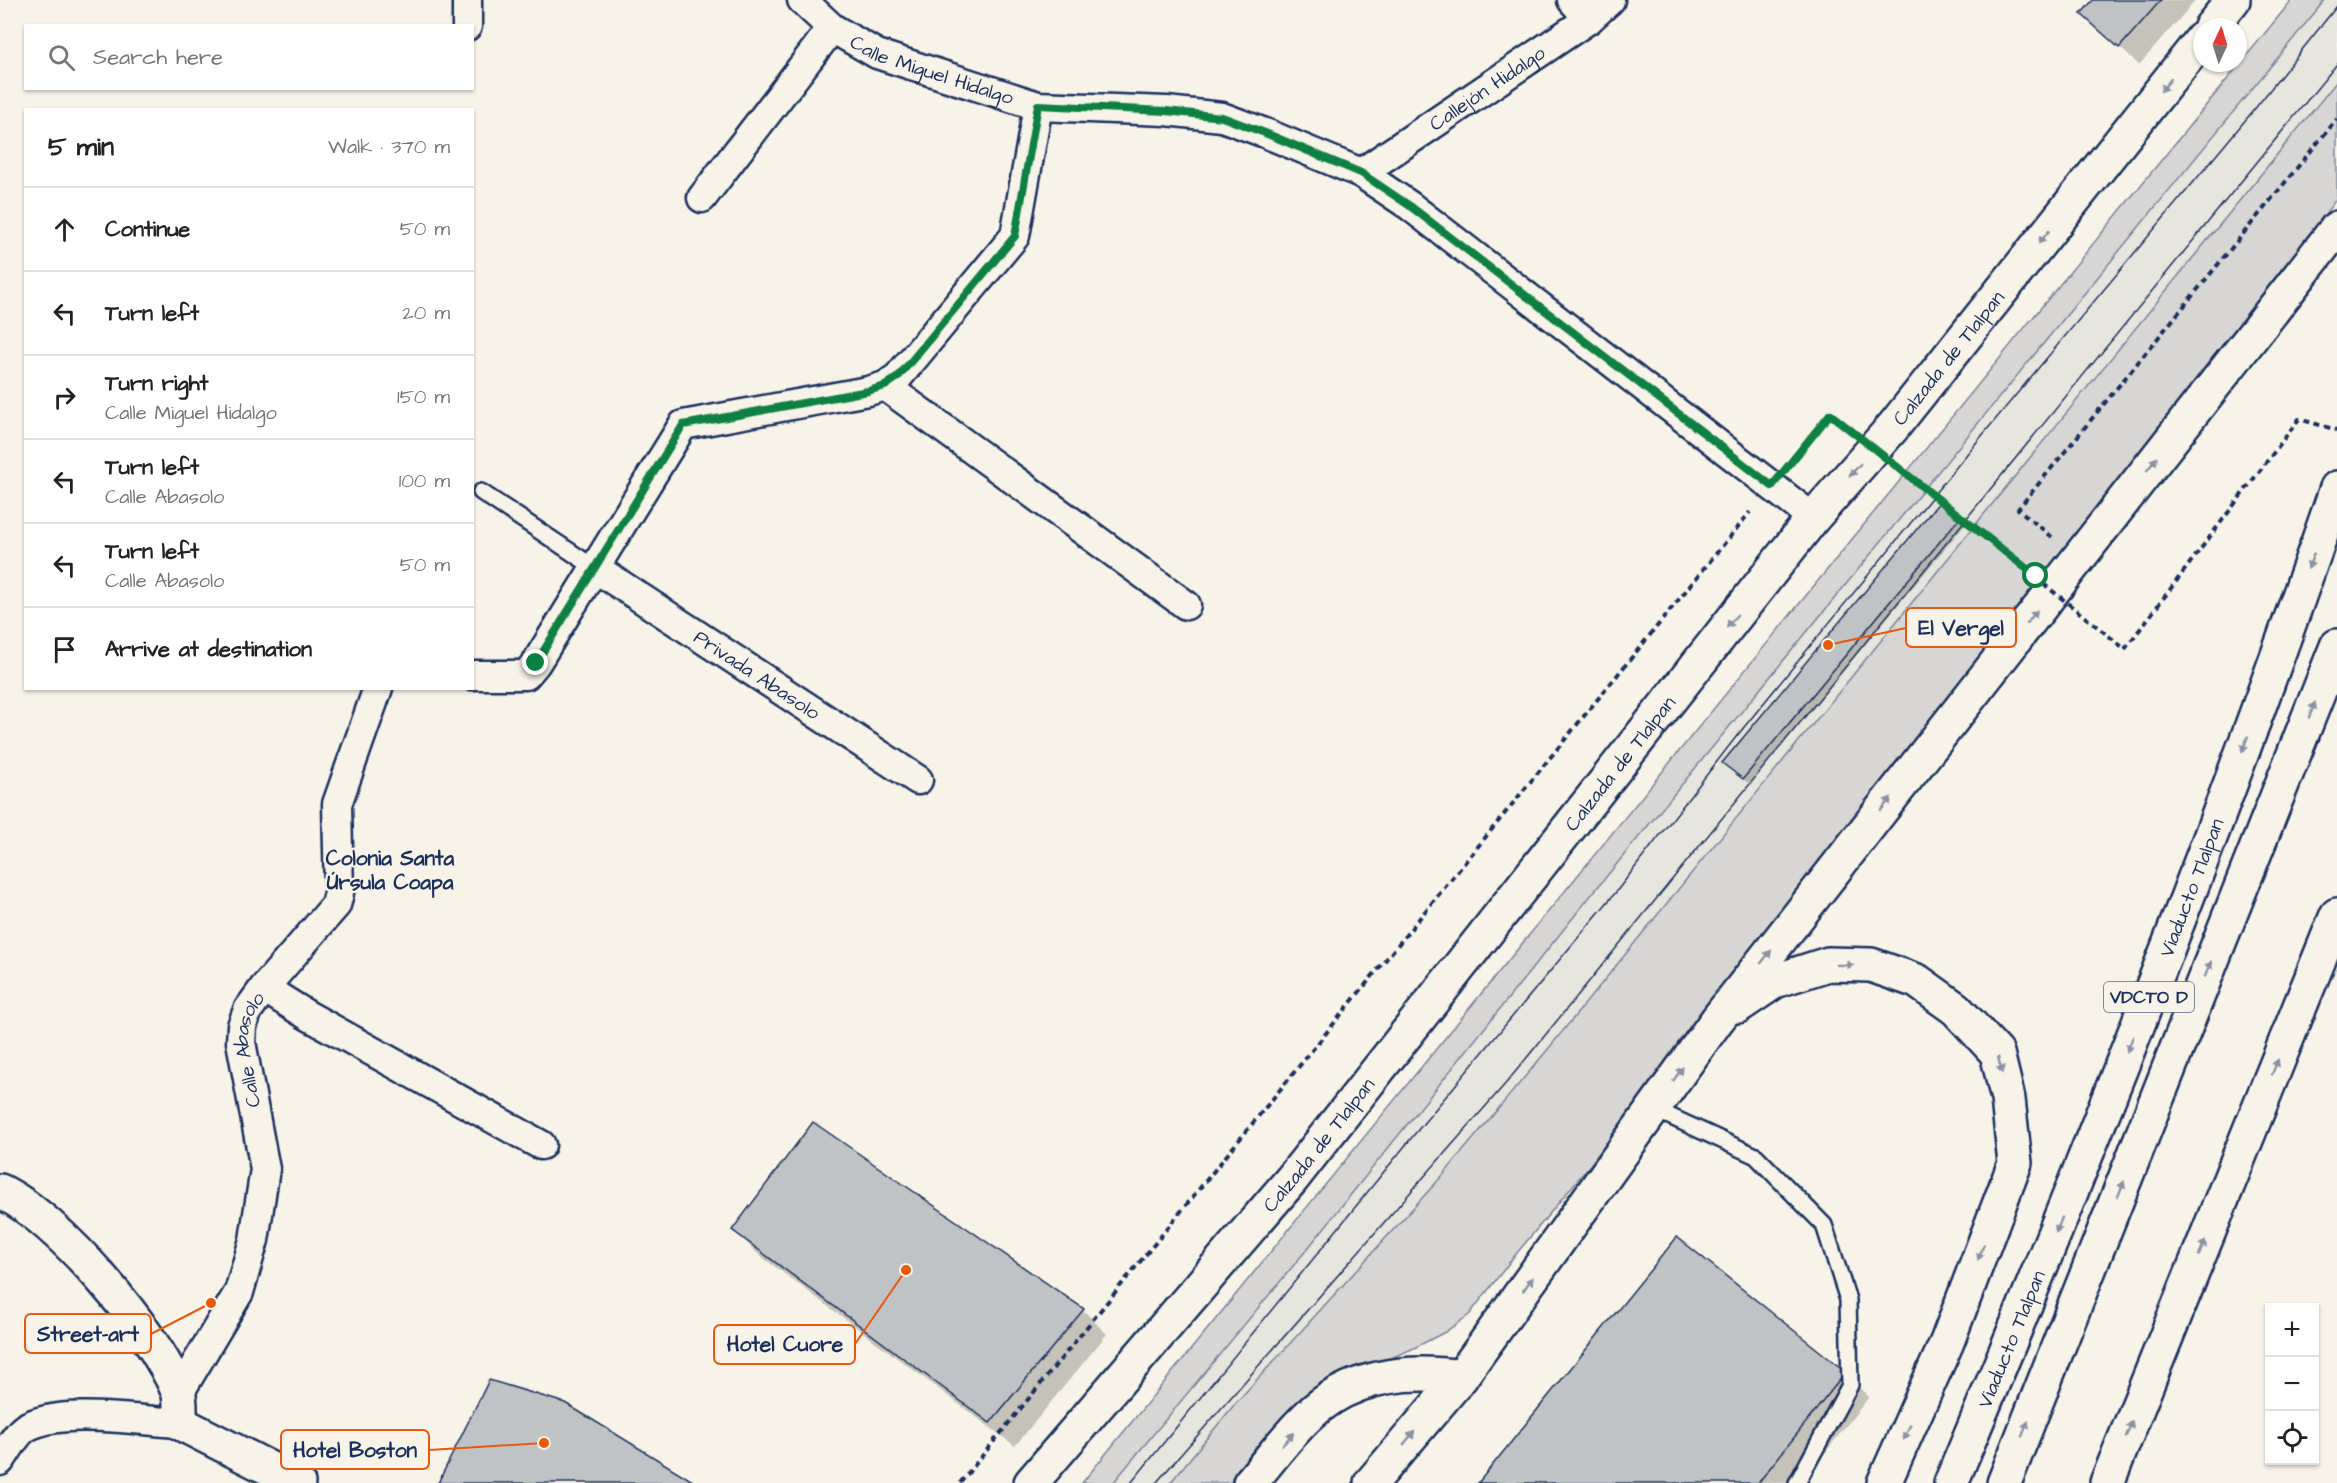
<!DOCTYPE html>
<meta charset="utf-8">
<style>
body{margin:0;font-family:"Architects Daughter",sans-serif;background:#f2f2f2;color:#222}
.controls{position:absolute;right:18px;bottom:18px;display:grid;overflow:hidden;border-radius:0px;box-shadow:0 2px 4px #0004}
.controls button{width:54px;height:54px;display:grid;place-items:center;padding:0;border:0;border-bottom:2px solid #e0e0e0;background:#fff;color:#222;font:30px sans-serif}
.compass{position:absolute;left:2193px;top:18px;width:54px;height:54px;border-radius:50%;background:#fff;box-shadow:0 2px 4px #0004;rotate:4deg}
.stop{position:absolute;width:18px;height:18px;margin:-14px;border:4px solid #0b8043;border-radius:50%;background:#fff}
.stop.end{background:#0b8043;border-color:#fff;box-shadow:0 2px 6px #0008}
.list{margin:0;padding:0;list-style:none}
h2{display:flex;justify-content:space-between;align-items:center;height:78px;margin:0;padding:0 24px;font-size:26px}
h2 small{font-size:20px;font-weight:400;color:#767676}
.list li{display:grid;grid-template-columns:39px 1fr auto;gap:18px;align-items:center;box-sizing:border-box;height:84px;padding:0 24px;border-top:2px solid #e0e0e0}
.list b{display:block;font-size:22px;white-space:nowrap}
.list p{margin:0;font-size:20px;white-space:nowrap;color:#767676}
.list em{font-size:20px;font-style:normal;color:#767676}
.icon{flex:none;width:33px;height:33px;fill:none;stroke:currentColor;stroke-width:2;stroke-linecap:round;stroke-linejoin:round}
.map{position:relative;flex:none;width:2337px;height:1483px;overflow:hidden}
.search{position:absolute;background:#fff;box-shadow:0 2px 4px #0004;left:24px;top:24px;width:450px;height:66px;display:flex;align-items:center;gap:15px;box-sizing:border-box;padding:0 21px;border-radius:0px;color:#767676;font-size:22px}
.panel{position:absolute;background:#fff;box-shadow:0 2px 4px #0004;left:24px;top:108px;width:450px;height:582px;border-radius:0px}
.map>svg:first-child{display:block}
.built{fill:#e6e5de}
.green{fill:#d7d6d4;stroke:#798299;stroke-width:1.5}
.shadow{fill:#0003}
.building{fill:#c0c3c5;stroke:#1b2f5e;stroke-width:1.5}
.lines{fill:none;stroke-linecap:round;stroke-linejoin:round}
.lane-casing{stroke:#1b2f5e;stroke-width:20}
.street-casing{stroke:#1b2f5e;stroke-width:33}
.secondary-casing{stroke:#1b2f5e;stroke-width:38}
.highway-casing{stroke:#1b2f5e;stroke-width:38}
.path{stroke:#1b2f5e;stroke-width:4;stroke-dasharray:6 4.5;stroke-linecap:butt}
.lane{stroke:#f7f3e8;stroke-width:15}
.street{stroke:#f7f3e8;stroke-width:28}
.secondary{stroke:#f7f3e8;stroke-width:33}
.highway{stroke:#f7f3e8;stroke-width:33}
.tram{stroke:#1b2f5e;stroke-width:1.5}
.path-bridge{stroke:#1b2f5e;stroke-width:4;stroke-dasharray:6 4.5;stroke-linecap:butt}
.oneway{fill:#8991a3}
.route{stroke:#0b8043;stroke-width:8}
.labels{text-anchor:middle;stroke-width:4.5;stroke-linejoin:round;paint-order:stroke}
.shield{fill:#f7f3e8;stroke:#5d6a87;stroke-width:1.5}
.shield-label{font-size:18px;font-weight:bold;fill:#1b2f5e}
.street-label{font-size:20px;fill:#1b2f5e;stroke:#f7f3e8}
.neighbourhood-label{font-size:21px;font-weight:bold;fill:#1b2f5e;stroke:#f7f3e8}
.leader{fill:none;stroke:#e8590c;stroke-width:2}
.callout-dot{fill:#e8590c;stroke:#f7f3e8;stroke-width:2}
.callout{fill:#f7f3e8;stroke:#e8590c;stroke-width:2}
.callout-label{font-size:21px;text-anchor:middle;font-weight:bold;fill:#1b2f5e}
</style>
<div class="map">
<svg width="2337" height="1483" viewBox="0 0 2337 1483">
<rect width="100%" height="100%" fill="#f7f3e8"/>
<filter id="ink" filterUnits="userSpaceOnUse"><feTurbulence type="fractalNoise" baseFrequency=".0167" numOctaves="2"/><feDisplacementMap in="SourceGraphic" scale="12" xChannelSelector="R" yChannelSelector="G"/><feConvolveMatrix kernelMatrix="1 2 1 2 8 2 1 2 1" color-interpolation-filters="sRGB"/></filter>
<g filter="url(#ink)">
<path class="built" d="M2325,0H2337V81L1549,1048L1443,1175L1234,1405L1170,1483H1113L1308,1248L1588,899Z"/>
<path class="green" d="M2292,0H2325L1588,899L1308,1248L1113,1483H1082Z
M2337,81V198L2252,311L1594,1160L1512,1259L1469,1315L1445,1332L1414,1348L1382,1362L1329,1379L1318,1387L1293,1410L1230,1483H1170L1234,1405L1443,1175L1549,1048Z"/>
<path class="shadow" d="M2095,0H2196L2139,65L2083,14Z
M1941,502L1966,523L1749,784L1730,768Z
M813,1124L1083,1310L1107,1334L1015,1446L758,1254L734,1230Z
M1845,1374L1869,1397L1801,1483H1480Z"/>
<path class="building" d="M2093,0H2161L2119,48L2081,14Z
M1941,500L1961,516L1743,779L1722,763Z
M813,1122L1084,1309L990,1423L732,1230Z
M1677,1237L1846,1372L1758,1483H1478Z
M489,1380L565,1403L696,1483H438Z"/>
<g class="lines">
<g class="lane-casing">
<path id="lane" d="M481,492L595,568
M1654,1109L1756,1156L1824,1225L1848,1300L1850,1385L1797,1483"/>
</g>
<g class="street-casing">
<g id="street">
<path d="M467,0V26"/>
<path id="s1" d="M802,0L832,28L877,54L1038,106L1166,111L1222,117L1265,133L1361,173L1410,206L1813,518"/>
<path d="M1572,0L1589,19"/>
<path id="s2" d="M1361,173L1589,19L1610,0"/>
<path d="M702,198L832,28"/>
<path d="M885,386L1186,605"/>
<path id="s3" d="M595,568L918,780"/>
<path d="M472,675H526L536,663L683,425L868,391L885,386L898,377L1015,236L1038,106"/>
<path d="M264,988L307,1015L541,1145"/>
<path id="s4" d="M179,1393L239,1292L254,1240L265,1169L241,1042L242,1026L248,1010L264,988L336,905L339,893L337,804L378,688"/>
<path d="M0,1461C7,1452 15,1435 25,1428C60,1407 139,1421 180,1423"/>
</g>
</g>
<g class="secondary-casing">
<g id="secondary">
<path d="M2211,27L2233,0"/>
<path d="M1738,1006L1775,981L1828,964L1871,965L1917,981L1956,1009L1997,1053L2008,1099L2015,1163L1947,1342L1884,1483"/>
<path d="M0,1191C59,1219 153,1330 178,1391C181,1400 180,1414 180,1423L298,1483"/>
<path id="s5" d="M1031,1483L1292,1179L1813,518L1893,427L2202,39"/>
<path d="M1250,1483C1269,1461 1286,1437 1307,1417C1349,1376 1406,1369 1461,1377"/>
<path d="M1371,1483L1461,1377L1717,1020L2337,228"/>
<path d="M2107,1483L2337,915"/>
</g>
</g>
<g class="highway-casing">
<g id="highway">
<path id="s6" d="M1951,1483C2089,1155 2221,824 2337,488"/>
<path d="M2004,1483L2337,646"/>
</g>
</g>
<path class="path" d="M1792,460L1830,413
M2052,537L2018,509L2337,119
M2125,649L2299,419L2337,430
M960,1483L1750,512"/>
<use href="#lane" class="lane"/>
<use href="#street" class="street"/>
<use href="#secondary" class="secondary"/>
<use href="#highway" class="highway"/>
<path class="tram" d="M1131,1483L1413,1136L1616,892L1736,737L1980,438L2253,111L2337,6
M1156,1483L1507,1082L2337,64"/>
<path class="path-bridge" d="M1830,413L2125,649"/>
</g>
<defs><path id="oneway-solid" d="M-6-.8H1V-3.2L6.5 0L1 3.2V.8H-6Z" transform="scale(1.5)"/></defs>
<g class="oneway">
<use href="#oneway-solid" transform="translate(2166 85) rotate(129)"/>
<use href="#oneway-solid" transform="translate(2044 237) rotate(129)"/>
<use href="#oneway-solid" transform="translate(2152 464) rotate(-52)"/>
<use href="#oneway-solid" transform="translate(1855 470) rotate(131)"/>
<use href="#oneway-solid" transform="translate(2311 561) rotate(110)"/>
<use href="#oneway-solid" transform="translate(2032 617) rotate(-52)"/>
<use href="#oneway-solid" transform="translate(1732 621) rotate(128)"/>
<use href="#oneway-solid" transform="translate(2312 710) rotate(-68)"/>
<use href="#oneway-solid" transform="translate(2245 744) rotate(110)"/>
<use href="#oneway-solid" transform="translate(1886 804) rotate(-52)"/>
<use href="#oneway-solid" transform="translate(1766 957) rotate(-52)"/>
<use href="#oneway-solid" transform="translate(1845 965) rotate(1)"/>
<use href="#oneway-solid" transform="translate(2208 969) rotate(-68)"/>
<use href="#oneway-solid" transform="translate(2130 1044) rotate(112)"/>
<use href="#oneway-solid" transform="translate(2000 1065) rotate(76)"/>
<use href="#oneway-solid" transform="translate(2275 1067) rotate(-68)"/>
<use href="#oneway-solid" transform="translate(1678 1074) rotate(-55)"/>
<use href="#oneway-solid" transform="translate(2121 1189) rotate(-68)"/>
<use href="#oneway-solid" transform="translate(2059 1225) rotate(112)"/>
<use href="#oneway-solid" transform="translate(2202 1248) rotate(-68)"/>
<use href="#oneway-solid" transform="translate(1981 1252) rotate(111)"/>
<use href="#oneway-solid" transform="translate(1528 1284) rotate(-54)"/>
<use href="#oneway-solid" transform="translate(2025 1429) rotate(-68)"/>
<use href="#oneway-solid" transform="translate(2129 1429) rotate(-68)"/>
<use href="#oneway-solid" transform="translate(1907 1432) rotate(114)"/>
<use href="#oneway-solid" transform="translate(1409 1438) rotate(-50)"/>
<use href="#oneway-solid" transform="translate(1288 1439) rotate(-49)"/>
</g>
</g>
<g class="lines" filter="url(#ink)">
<path class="route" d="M536,663L683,425L868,391L885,386L898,377L1015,236L1038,105L1166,111L1222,117L1265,133L1361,173L1410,206L1772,486L1830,414L2036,576"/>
</g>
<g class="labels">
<rect class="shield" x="2104" y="982" width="90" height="30" rx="4.5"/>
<g class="shield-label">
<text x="2149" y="1003">VDCTO D</text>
</g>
<g class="street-label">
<text dy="7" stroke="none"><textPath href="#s1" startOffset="150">Calle Miguel Hidalgo</textPath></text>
<text dy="7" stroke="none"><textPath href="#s2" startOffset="152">Callejón Hidalgo</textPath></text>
<text dy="7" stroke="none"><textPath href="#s5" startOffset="1452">Calzada de Tlalpan</textPath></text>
<text dy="7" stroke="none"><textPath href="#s3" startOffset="194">Privada Abasolo</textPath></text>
<text dy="7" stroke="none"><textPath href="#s5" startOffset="930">Calzada de Tlalpan</textPath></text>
<text dy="7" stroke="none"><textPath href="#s6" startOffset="642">Viaducto Tlalpan</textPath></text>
<text dy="7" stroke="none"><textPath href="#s4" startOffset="366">Calle Abasolo</textPath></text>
<text dy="7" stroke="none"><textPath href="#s5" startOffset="444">Calzada de Tlalpan</textPath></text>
<text dy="7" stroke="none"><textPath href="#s6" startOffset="156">Viaducto Tlalpan</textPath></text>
</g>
<g class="neighbourhood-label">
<text x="390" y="865">Colonia Santa<tspan x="390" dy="24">Úrsula Coapa</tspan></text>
</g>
</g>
<path class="leader" d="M1828 645L1906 628M211 1303L151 1334M906 1270L855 1344M544 1443L429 1450"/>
<g class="callout-dot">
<circle cx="1828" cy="645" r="6"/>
<circle cx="211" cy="1303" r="6"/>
<circle cx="906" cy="1270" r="6"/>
<circle cx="544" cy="1443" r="6"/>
</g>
<g class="callout">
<rect x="1906" y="608" width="110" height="39" rx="6"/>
<rect x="25" y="1314" width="126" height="39" rx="6"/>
<rect x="714" y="1325" width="141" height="39" rx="6"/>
<rect x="281" y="1430" width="148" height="39" rx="6"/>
</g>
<g class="callout-label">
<text x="1961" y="635">El Vergel</text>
<text x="88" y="1341">Street-art</text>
<text x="785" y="1351">Hotel Cuore</text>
<text x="355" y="1457">Hotel Boston</text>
</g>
</svg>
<div class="controls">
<button>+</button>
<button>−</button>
<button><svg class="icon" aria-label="locate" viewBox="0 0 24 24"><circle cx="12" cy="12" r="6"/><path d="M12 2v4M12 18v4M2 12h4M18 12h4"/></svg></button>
</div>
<svg class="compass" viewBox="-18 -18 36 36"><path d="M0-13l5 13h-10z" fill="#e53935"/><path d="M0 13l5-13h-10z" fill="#767676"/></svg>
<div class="stop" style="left:2036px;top:576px"></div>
<div class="stop end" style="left:536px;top:663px"></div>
<div class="search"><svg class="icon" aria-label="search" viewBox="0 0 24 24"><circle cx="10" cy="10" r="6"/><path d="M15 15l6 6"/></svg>Search here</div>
<section class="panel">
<h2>5 min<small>Walk · 370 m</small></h2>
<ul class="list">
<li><svg class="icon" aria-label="ahead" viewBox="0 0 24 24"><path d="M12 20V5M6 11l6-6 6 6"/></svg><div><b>Continue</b></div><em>50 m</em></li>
<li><svg class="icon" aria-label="left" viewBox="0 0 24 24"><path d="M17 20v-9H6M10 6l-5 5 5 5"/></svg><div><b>Turn left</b></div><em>20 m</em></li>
<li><svg class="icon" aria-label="right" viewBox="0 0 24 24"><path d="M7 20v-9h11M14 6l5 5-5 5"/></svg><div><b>Turn right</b><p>Calle Miguel Hidalgo</p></div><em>150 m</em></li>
<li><svg class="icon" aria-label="left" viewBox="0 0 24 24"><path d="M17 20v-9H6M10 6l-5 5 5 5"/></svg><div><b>Turn left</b><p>Calle Abasolo</p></div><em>100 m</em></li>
<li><svg class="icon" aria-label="left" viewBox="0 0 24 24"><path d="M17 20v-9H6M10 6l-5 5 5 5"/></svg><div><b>Turn left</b><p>Calle Abasolo</p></div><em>50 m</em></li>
<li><svg class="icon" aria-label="arrive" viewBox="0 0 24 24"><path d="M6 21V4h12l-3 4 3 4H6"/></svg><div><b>Arrive at destination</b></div></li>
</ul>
</section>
</div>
